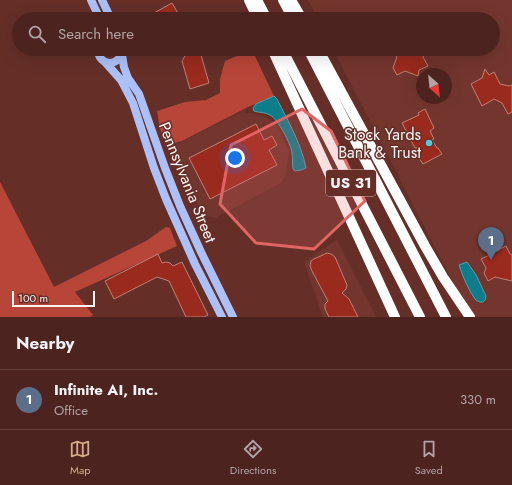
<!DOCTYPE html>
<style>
body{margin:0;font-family:Jost,sans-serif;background:#532b27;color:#f1f3f6}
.compass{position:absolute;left:416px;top:68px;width:36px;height:36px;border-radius:50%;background:#4c231e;box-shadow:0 4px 16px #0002;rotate:153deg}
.scale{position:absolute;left:12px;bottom:10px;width:83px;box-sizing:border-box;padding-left:4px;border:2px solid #faf3f2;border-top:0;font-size:11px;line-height:14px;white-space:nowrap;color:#faf3f2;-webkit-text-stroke:3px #652f28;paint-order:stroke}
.you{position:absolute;left:235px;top:158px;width:14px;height:14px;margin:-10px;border:3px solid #fff;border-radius:50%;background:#1a73e8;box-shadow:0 0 0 6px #1a73e833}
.badge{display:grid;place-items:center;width:26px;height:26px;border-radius:50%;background:#d6ab8b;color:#fff;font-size:13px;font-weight:700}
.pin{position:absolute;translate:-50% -33px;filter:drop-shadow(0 1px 2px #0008)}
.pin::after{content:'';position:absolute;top:21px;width:14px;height:12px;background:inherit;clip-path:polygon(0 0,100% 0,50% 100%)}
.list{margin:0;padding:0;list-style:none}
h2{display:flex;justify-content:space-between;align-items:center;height:52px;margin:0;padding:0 16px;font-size:17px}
h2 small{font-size:13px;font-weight:400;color:#b2a4a4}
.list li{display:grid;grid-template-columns:26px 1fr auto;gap:12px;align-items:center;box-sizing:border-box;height:60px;padding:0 16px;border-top:1px solid #63403c}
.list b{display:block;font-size:15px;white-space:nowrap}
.list p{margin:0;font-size:13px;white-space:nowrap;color:#b2a4a4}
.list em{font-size:13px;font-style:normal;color:#b2a4a4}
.icon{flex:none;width:22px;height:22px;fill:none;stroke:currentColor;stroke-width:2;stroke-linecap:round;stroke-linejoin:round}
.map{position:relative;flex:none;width:512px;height:317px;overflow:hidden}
.search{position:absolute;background:#4c231e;box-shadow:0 4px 16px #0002;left:12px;right:12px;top:12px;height:44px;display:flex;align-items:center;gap:10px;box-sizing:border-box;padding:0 14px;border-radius:22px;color:#b2a4a4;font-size:15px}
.sheet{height:112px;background:#4c231e}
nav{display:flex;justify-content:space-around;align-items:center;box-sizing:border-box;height:56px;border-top:1px solid #63403c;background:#4c231e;font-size:11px;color:#b2a4a4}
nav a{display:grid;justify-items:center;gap:2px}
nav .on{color:#d6ab8b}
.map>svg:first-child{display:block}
.built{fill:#73362e;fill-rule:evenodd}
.forest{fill:#b84638}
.water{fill:#0d7c8b;stroke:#54a0aa}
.building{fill:#9b2a1e;stroke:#bf8177}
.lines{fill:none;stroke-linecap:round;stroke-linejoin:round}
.secondary{stroke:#acc0fa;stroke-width:8}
.motorway{stroke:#fff;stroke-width:10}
.marked{fill:#e16565;fill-opacity:0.2;stroke:#e16565;stroke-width:3;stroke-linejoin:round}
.poi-dot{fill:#54cadd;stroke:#652f28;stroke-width:1.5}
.labels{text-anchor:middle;stroke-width:3;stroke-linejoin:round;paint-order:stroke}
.shield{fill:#652f28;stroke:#cdb8b5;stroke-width:1}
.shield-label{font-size:15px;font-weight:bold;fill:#faf3f2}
.poi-label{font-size:16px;fill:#faf3f2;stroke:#652f28;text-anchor:end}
.street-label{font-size:16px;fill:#faf3f2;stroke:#652f28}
</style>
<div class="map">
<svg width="512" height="317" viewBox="0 0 512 317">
<rect width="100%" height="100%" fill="#652f28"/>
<path class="built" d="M308,0H512V317H471L333,49H493V19H318ZM422,74H446V98H422Z
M243,111L246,113H251L268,118L278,126L289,151L286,174L281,183L215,218L204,215L168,149Z
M337,240L376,317H323L304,262Z"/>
<path class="forest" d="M252,50L274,96L248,107L182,141L167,145L160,129L157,111L185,102L206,100L220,93V79L225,61Z
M0,182L54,287L146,241L166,227L170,228L177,246L75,292L93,315L90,317H0Z"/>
<path class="water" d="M274,96L277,99C288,121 301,143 306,168L301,170L295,171L293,169C292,164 293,158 292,153C291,144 278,119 270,115C265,112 260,113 254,111L253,108L256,104Z
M467,262L476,275L486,296C486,303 480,304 475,299C468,289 463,277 459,265Z"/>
<path class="building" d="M172,3L179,15L185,14L189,19H157L154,13Z
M178,49H211L210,53L201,55L209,83L190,89L182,61L185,56L178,53Z
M393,49H419L425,52L423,57L428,66L419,70L418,76L405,71L397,75L393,68L397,57Z
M485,69L489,75L494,72L500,84L509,86L512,85V112L508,114L502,103L494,99L482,106L471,84L482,78Z
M425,109L434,128L430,131L434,139L432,140L437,148H438L442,154L423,164L419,158L421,157L417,148H415L402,123L419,115L418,113Z
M256,124L264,140L272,136L277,145L269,150L277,165L210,199L189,158Z
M506,246L510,254L512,255V281L495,277L488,281L484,273L486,268L481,259L490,255L492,248L498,250Z
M327,253L331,254L335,257L347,285L346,289L342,293L349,299L358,317H329L325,309V304L328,301L312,271L310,266L311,261L314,259Z
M158,254L162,263L166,262L170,263L173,266L182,262L208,315L204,317H186L169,281L157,277L114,299L105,281Z"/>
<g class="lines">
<path class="secondary" d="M91,0L100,19
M102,0L111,19
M98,49C98,68 122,67 122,49
M122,55L124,67L128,78L139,94L165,168L180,206L201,252L233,317
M105,62L121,80L133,103L154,168L166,199L195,264L222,317"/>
<path class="motorway" d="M249,0L258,19
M257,0L267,19
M283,0L293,19
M291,0L302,19
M272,49L395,317
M282,49L420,317
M308,49L446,317
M318,49L425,246L443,277L470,317"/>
</g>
<path class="marked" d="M302,109L331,131L365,201L314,249L256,243L220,204L231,145Z"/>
<circle class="poi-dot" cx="429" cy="143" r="4"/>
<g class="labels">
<rect class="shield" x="326" y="170" width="50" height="26" rx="3"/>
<g class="shield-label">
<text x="351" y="188">US 31</text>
</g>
<g class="poi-label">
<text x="421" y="140">Stock Yards<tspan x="421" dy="18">Bank &amp; Trust</tspan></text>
</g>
<g class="street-label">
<text transform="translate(188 182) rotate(68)" y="6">Pennsylvania Street</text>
</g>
</g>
</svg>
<svg class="compass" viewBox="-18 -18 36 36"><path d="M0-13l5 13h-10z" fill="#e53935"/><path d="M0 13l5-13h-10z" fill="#b2a4a4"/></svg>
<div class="scale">100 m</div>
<div class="you"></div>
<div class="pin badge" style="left:491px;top:260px;background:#5c6f8a">1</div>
<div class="search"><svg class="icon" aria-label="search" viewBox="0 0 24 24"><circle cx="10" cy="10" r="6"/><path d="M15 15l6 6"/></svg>Search here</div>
</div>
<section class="sheet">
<h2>Nearby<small></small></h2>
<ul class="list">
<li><span class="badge" style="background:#5c6f8a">1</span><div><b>Infinite AI, Inc.</b><p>Office</p></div><em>330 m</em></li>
</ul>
</section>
<nav>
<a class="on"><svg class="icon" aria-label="map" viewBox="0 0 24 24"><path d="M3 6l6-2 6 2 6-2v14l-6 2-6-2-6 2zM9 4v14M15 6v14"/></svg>Map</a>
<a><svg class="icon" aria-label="directions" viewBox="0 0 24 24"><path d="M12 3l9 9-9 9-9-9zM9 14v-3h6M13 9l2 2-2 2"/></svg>Directions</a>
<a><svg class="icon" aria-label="saved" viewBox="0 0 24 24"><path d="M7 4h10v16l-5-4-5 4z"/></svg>Saved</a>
</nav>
